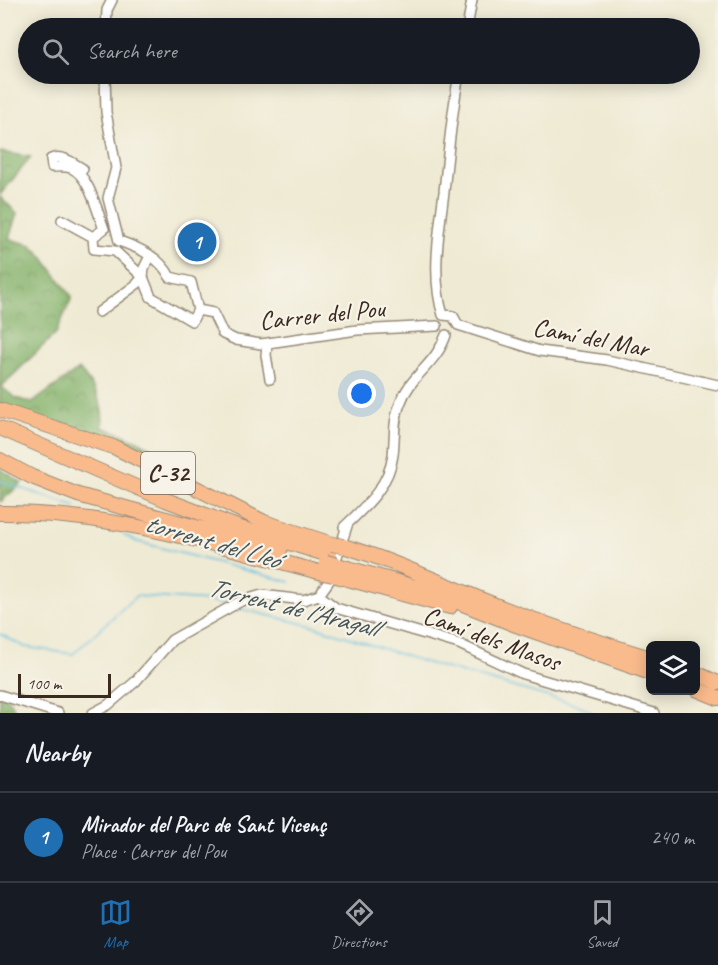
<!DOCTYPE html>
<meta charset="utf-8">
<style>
body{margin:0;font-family:Caveat,sans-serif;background:#242831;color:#f1f3f6}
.controls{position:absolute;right:18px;bottom:18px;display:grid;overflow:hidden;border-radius:9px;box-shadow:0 3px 15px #0003}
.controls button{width:54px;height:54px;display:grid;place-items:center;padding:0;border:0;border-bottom:2px solid #363941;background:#171b24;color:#f1f3f6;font:30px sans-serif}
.scale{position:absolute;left:18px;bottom:15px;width:93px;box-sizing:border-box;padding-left:6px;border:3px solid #3b2a1e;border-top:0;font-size:16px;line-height:21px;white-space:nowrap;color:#3b2a1e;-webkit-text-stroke:4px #f7f3e8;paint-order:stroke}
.you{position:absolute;left:362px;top:394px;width:21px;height:21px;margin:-15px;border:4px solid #fff;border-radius:50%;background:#1a73e8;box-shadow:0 0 0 9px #1a73e833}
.badge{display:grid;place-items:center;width:39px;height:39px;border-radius:50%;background:#1f6fb2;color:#fff;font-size:20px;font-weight:700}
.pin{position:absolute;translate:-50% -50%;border:3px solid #fff;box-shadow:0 2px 6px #0006}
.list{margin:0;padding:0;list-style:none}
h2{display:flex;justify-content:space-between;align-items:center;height:78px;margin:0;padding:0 24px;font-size:26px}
h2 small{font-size:20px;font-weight:400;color:#9ea1a6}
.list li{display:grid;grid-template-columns:39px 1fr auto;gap:18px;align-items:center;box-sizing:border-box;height:90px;padding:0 24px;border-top:2px solid #363941}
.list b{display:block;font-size:22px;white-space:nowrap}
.list p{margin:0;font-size:20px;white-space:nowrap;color:#9ea1a6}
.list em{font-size:20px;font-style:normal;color:#9ea1a6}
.icon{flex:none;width:33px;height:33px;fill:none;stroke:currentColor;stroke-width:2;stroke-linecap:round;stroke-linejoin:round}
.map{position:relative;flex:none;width:718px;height:713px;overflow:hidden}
.search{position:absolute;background:#171b24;box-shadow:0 3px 15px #0003;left:18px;right:18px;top:18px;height:66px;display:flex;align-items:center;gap:15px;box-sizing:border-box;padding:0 21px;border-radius:33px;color:#9ea1a6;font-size:22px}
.sheet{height:168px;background:#171b24}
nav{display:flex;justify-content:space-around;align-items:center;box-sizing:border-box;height:84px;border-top:2px solid #363941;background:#171b24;font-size:16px;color:#9ea1a6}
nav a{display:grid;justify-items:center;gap:3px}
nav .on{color:#1f6fb2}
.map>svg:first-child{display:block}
.forest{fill:url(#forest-crowns);stroke:#606e44;stroke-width:1.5}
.garden{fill:#a6cf7a;stroke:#707c4c;stroke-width:1.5}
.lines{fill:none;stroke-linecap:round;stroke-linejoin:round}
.stream{stroke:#61bedf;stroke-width:1.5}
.minor-casing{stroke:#958a78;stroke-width:12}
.highway-casing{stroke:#958a78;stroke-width:16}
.minor{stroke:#fff;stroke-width:9}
.highway{stroke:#fabb8c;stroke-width:14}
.highway-bridge-casing{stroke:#958a78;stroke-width:16;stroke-linecap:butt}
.highway-bridge{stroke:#fabb8c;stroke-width:14}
.labels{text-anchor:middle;stroke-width:4.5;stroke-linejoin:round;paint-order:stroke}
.shield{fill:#f7f3e8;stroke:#73665b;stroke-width:1.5}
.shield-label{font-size:24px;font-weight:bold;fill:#3b2a1e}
.street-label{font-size:26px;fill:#3b2a1e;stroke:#f7f3e8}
.water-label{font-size:27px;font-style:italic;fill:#465658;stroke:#f7f3e8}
</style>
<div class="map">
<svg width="718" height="713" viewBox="0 0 718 713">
<defs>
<pattern id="forest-crowns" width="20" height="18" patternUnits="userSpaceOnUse" patternTransform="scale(1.5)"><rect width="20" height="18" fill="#84b26a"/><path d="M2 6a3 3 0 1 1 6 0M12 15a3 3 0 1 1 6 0" fill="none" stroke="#6d9157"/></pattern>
</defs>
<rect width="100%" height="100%" fill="#f7f3e8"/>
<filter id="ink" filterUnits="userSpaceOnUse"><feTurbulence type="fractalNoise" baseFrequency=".0167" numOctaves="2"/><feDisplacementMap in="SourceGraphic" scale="12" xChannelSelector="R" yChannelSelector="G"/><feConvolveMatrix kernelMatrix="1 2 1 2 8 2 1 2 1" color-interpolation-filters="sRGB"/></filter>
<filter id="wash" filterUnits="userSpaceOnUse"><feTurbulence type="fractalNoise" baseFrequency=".008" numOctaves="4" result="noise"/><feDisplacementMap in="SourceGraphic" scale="24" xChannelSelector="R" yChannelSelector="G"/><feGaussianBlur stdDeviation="1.35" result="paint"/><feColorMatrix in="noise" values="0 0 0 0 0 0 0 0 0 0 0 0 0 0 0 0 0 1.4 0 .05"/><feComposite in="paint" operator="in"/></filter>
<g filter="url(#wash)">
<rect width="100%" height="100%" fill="#efead3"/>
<path class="forest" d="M0,152L31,157L0,195Z
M0,197L17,213L9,239L31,245L43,257L72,297L56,333L1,387L16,398L32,403L79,369C93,385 106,405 102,427C129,435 150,446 173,462L170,468L125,444L50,423L0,405Z
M0,468L22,483L0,502Z
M0,693L7,698L18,713H0Z"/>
<path class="garden" d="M195,230L198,253L188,255L185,232Z"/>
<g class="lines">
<path class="stream" d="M0,481L76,507
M124,535L135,541L290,582
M237,608L317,627L424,662L581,706L593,713
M0,634L25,647L73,654L136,596L208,601L227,605"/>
</g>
</g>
<g filter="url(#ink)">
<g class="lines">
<g class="minor-casing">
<path id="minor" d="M106,28L107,10L112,0
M467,28L472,0
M105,74L106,112L116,168L108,198L119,241
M83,169C73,163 62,154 51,159L52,167C58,167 65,166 71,168C89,175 97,211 104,229L93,237
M62,220L93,237
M93,237L94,249L115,251
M119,241C139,248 160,257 170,277L191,282L198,310
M115,251L143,277L151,297L192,321L198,310
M143,277L144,268L150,256
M198,310L213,313L223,334L236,340L261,344L357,330L437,326
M99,312L137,284L143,277
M443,315C431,277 439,232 444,192C448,152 452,113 459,74
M443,315L453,316L458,325
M458,325L540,351L607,360L718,385
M267,345L266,355L270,379
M344,527C366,506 389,486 393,455C395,438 393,420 400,404C410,375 436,365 446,335
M319,595L336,608L459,644L523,674L654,713
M0,695L58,713
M93,713L108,705L135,682L172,640L241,601L262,595L303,600L319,595L329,581L348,523"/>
</g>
<g class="highway-casing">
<path id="highway" d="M0,410L116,448L264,522L332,544
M0,428L166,500L240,528L329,555
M0,460L32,477L78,495L280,550
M0,513C111,512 217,545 323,573
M343,546C394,561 436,581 485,601C539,623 595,641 650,658
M337,565L433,592L516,625L650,673
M333,575L450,607
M696,673L718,683
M696,689L718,698"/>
</g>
<use href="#minor" class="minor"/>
<use href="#highway" class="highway"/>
<g class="highway-bridge-casing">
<path id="highway-bridge" d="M332,544L343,546
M326,562L337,565
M323,573L333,575"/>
</g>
<use href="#highway-bridge" class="highway-bridge"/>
</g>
</g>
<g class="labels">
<rect class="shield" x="141" y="452" width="54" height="42" rx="4.5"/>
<g class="shield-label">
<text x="168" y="481">C-32</text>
</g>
<g class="street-label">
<text transform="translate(322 314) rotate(-6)" y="9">Carrer del Pou</text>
<text transform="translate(591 337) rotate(11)" y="9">Camí del Mar</text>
<text transform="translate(492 638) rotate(20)" y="9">Camí dels Masos</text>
</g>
<g class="water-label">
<text transform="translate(212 541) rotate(16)" y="9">torrent del Lleó</text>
<text transform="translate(293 607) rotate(14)" y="9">Torrent de l'Aragall</text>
</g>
</g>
</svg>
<div class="controls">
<button><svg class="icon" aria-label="layers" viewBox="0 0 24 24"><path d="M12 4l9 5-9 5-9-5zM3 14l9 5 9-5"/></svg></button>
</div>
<div class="scale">100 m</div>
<div class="you"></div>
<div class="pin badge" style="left:197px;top:242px">1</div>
<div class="search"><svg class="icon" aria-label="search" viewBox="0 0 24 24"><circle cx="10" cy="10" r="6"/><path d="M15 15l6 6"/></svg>Search here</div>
</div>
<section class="sheet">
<h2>Nearby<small></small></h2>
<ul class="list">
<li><span class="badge">1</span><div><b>Mirador del Parc de Sant Vicenç</b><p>Place · Carrer del Pou</p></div><em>240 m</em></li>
</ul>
</section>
<nav>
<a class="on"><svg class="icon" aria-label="map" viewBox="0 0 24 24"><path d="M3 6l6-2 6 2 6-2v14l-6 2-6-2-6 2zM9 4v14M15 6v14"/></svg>Map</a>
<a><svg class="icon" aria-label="directions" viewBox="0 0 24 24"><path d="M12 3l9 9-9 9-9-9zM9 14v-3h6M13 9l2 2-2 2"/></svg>Directions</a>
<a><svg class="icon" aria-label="saved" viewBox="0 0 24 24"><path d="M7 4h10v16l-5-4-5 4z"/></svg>Saved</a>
</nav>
